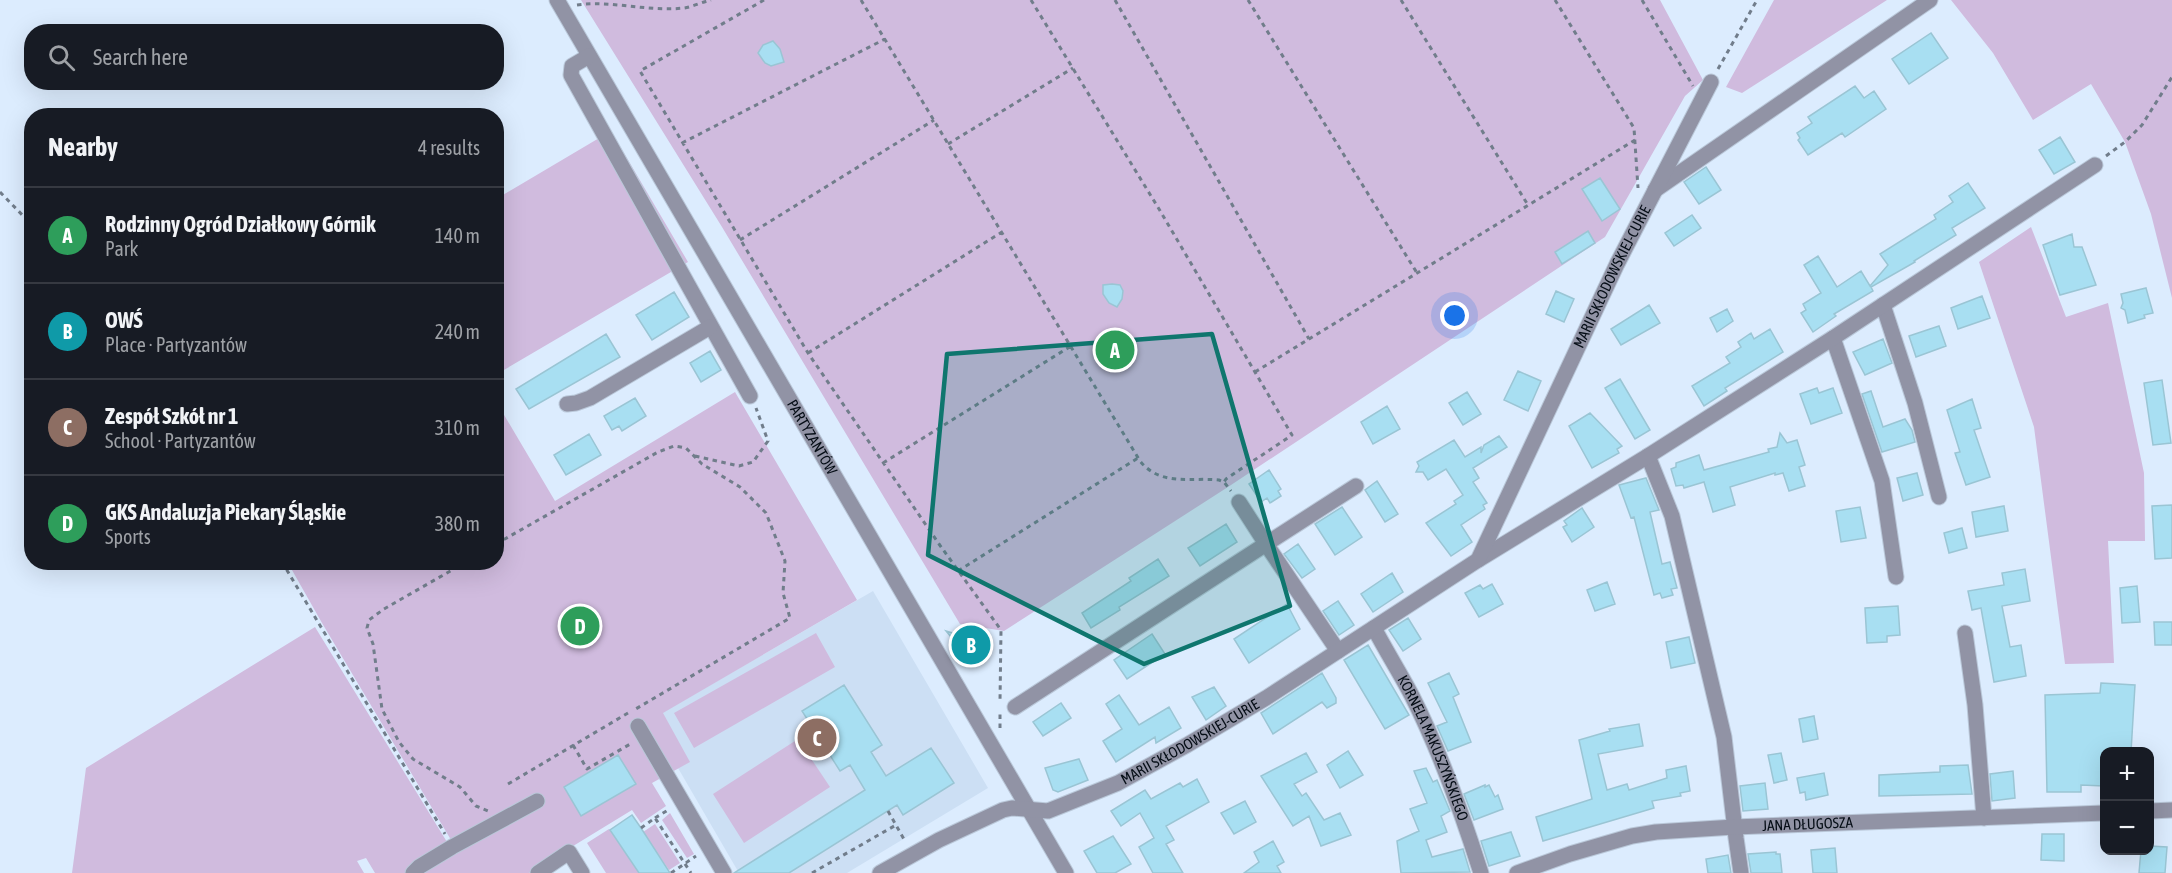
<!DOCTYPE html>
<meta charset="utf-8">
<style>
body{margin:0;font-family:"Asap Condensed",sans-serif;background:#242831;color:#f1f3f6}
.controls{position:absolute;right:18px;bottom:18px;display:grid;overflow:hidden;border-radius:12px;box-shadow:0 6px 24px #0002}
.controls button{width:54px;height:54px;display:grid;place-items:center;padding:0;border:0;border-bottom:2px solid #363941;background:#171b24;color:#f1f3f6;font:30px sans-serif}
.you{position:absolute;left:1455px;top:316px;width:21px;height:21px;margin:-15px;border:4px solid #fff;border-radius:50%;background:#1a73e8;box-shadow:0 0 0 9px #1a73e833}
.badge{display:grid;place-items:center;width:39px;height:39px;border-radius:50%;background:#7c6f0c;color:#fff;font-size:20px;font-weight:700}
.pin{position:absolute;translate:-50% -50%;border:3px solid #fff;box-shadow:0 2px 6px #0006}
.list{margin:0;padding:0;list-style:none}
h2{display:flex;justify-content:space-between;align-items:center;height:78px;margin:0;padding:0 24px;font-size:26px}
h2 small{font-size:20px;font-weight:400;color:#9ea1a6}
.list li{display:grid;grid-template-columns:39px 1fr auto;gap:18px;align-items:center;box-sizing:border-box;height:96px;padding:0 24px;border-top:2px solid #363941}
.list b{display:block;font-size:22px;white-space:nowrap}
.list p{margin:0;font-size:20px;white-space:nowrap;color:#9ea1a6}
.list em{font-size:20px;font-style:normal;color:#9ea1a6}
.icon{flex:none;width:33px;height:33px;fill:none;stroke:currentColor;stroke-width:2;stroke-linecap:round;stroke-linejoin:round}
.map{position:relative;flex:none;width:2172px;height:873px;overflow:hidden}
.search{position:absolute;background:#171b24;box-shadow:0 6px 24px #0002;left:24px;top:24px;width:480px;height:66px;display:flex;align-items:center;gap:15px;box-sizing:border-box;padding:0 21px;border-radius:24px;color:#9ea1a6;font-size:22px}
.panel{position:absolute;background:#171b24;box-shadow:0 6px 24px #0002;left:24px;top:108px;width:480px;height:462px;border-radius:24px}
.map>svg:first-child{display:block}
.built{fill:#ccdff4}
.green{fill:#d0bbde}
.building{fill:#a8dff2;stroke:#9ac5d4;stroke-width:1.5}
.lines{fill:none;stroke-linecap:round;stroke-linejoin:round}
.minor-casing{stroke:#bac8d9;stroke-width:17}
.path{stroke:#717d8b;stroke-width:3;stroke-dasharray:4.5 4.5;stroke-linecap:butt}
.minor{stroke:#9193a5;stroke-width:15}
.marked{fill:#0f766e;fill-opacity:0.2;stroke:#0f766e;stroke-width:4.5;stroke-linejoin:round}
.labels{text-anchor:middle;stroke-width:4.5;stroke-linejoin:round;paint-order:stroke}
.street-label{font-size:15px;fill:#050d16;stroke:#f2f8fe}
</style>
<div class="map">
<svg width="2172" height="873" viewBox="0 0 2172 873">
<rect width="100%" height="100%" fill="#dcecfe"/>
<path class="built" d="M873,591L988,788L847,873H739L678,768L689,762L662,713Z"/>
<path class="green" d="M581,0H1660L1703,80L1685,96L1605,237L1228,487L1004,631L960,624L722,227Z
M1774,0H1887L1742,93L1726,87Z
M1951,0H2172V298L2151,214L2125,142L2091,84L2033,120L1993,53Z
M611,131L688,262L497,374L496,199Z
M2031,227L2066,317L2108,303L2144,473L2145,541H2108L2114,663L2065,664L2034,427L1979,262Z
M735,392L857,600L663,713L690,762L652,783L666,806L641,823L632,810L529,873H419L457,850L322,623L288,563L496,562L497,403L555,501Z
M315,627L447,842L408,873H375L366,858L357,861L364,873H72L86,768Z
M816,633L835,667L694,748L674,713Z
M798,739L830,787L744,843L713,794Z
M670,813L694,854L687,858L662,820Z
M655,824L680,863L669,870L643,832Z
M609,829L610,830L639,873H606L587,843Z"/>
<path class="building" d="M1931,33L1948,58L1909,84L1892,59Z
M773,41L780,49L784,62L771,66L765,63L758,53L763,45Z
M1855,86L1864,98L1874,91L1886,109L1845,137L1842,133L1808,155L1798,140L1800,138L1797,133L1812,123L1808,117Z
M2060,137L2075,162L2054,174L2039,150Z
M1706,167L1721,190L1699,204L1684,182Z
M1600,178L1620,209L1602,221L1582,189Z
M1968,183L1985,208L1952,228L1956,235L1914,261L1915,262L1871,287L1873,291L1834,314L1836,316L1813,332L1801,313L1806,310L1803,304L1821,293L1804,265L1818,256L1837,287L1861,271L1870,286L1888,265L1880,254L1936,219L1934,215L1953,202L1949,196Z
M1692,215L1701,228L1674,246L1665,233Z
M1588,231L1595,243L1562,264L1555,252Z
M2072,234L2074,247H2082L2096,285L2060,295L2043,245Z
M1112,284L1120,285L1123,291L1122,299L1117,307L1109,303L1103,294V285Z
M2146,288L2153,313L2144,315L2145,318L2128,323L2125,310L2121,308L2123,303L2121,294Z
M1556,291L1574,299L1564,322L1546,314Z
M674,292L689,317L652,340L636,315Z
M1982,296L1990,318L1958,329L1951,308Z
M1649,305L1660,323L1621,345L1611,329Z
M1727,309L1733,321L1717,332L1710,318Z
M1939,326L1946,346L1916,357L1909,336Z
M1770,329L1783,352L1725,388L1727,391L1704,406L1692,386L1730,363L1726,357L1741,347L1738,342L1751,333L1754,339Z
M606,334L620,357L529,409L516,389Z
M1883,339L1892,363L1865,375L1853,352Z
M710,351L721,370L701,382L690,363Z
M1518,371L1541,381L1528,411L1504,400Z
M1620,379L1650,430L1635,439L1605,388Z
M2162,380L2171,443L2153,445L2144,383Z
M1817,388L1819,393L1833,388L1842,413L1811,424L1800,394Z
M1871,391L1883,427L1905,419L1912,430L1915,442L1882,452L1862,394Z
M1467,392L1481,414L1463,425L1449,403Z
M635,398L646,416L622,431L619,426L612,430L604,416Z
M1972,399L1981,428L1974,430L1990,477L1966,485L1955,453L1960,452L1947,410Z
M1387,406L1400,429L1373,444L1361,422Z
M1590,413L1622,446L1617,449L1619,453L1592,468L1569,426Z
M1780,433L1787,443L1797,440L1805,465L1799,467L1805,486L1789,491L1783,473L1775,475V473L1730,487L1735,505L1713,512L1704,482L1684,488L1683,485L1676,486L1671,469L1676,467V463L1699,455L1704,470L1769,452L1768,449L1777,447Z
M589,434L601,455L566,475L554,455Z
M1499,436L1507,447L1473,468L1479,478L1473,482L1487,503L1483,505L1485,509L1461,525L1472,542L1451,556L1426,523L1456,504L1454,501L1463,495L1446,469L1428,480L1423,472H1416L1419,466L1417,462L1454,440L1465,457L1481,447V453L1484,445Z
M1269,470L1281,489L1278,491L1281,496L1270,503L1267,498L1261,502L1249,484Z
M1917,473L1923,495L1903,501L1897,478Z
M1646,478L1659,510L1650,512L1662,564L1670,562L1677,588L1671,589L1673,595L1662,598L1660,593L1654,595L1634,517L1631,518L1619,485Z
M1377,481L1398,514L1385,522L1365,490Z
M2172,505V558L2155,559L2152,506Z
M2004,506L2008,531L1976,537L1972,512Z
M1342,507L1362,537L1335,555L1315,524Z
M1860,507L1866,538L1841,542L1836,511Z
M1582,508L1594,527L1572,542L1563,527L1567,525L1564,521Z
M1226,524L1237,542L1200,566L1188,548Z
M1962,528L1967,548L1949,553L1944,533Z
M1298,544L1315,569L1302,578L1284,554Z
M1158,559L1169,576L1119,607L1120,610L1091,628L1082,613L1131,581L1129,578Z
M2025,569L2030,601L2002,606L2010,647L2021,645L2026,676L1994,682L1981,608L1972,610L1968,591L2004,585L2002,573Z
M1392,573L1403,592L1373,612L1361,594Z
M1607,582L1615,604L1595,611L1587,590Z
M1492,584L1503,604L1479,617L1465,593L1480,585L1483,589Z
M2137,586L2140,622L2122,623L2120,588Z
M1338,601L1354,625L1339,635L1323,611Z
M1287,604L1300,629L1249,663L1234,639Z
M1898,606L1900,635L1887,636V642L1867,643L1865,608Z
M1408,618L1421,639L1403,651L1389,630Z
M2154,622H2172V645H2155Z
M946,631L966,637L973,634L980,638L987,650L970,660Z
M1152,634L1165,654L1127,679L1114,660Z
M1689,637L1695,663L1671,668L1666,642Z
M1368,645L1409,715L1385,729L1344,660Z
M1322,673L1336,698V703L1327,708L1322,702L1273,734L1261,713Z
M1449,673L1459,694L1453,697L1471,742L1448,751L1437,726L1447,722L1428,683Z
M2101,683L2135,685L2131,752H2104V786L2081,785V792H2047L2045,695L2100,693Z
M844,685L882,745L871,752L886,776L931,748L954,783L903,815L897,805L789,873H734L865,790L850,765L840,771L802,711Z
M1214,687L1226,706L1206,720L1192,697Z
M1119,695L1139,725L1169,707L1181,728L1156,743L1155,737L1116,762L1103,741L1122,729L1106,704Z
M1061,703L1071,718L1043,736L1033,722Z
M1814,716L1818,739L1803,742L1799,719Z
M1639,724L1643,746L1598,754L1607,790L1627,784L1629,790L1667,778L1666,770L1686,766L1690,791L1680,793L1681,796L1652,801L1654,808L1543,841L1536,817L1592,799L1579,740L1610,731L1609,729Z
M1348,751L1363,775L1340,788L1327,765Z
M1306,753L1317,772L1294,784L1302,796L1306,793L1324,820L1340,813L1351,835L1321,846L1309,816L1293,826L1261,776Z
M1781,753L1787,780L1774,783L1768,755Z
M618,755L636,784L581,816L564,787Z
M1079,759L1088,780L1058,792L1053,790L1045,768Z
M1968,765L1972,794L1879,796V775L1940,772V766Z
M1426,768L1433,782L1437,780L1450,811L1441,816L1447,832L1426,840L1432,857L1463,849L1470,872L1401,873L1397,841L1419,831L1410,809L1427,803L1414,771Z
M2013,771L2015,798L1992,801L1990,774Z
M1824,773L1828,795L1806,800L1805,792L1800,793L1797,778Z
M1197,779L1209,802L1166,826L1174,840L1166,844L1183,873H1153L1139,847L1154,838L1140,813L1121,826L1111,811L1145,790L1151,799L1180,783L1183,787Z
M1765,783L1768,809L1743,811L1740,786Z
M1485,785V787L1489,785L1495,797L1498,795L1503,809L1474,820L1464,794Z
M1245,801L1256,822L1234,834L1221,813Z
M632,815L641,828L670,873H639L610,830Z
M1511,832L1520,856L1489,866L1481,841Z
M2042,834H2064V861L2041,860Z
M1113,836L1131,864L1115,873H1097L1084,851Z
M1273,841L1284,862L1277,866L1281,873H1244L1259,862L1254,852Z
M2150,846L2167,847L2165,873H2139L2141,850H2150Z
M1835,848L1837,873H1813L1811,850Z
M1776,852V854H1780L1782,873H1751L1748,854Z
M1728,855L1731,873H1708L1706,859Z"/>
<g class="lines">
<g class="minor-casing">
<g id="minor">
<path id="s1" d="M557,0L1066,873"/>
<path d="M589,56L572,66L571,75L750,396"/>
<path d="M1655,190L1930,0"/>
<path d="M1883,305L1915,403L1939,497"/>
<path d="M1833,338L1882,481L1896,577"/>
<path d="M567,404L576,403L590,398L710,327"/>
<path d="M1648,456L1672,516L1724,737L1736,838L1741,873"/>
<path d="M1239,502L1266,544L1356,486"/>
<path d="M1478,560L1648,456L1833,338L2095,165"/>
<path id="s2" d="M1374,628C1386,651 1400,673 1412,696C1441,753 1462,813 1481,873"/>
<path d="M1965,633L1975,705L1984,818"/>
<path d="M1015,707L1266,544L1338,651"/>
<path d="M638,726L724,873"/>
<path d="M2150,811L2172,810"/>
<path d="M413,873L419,867L452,847L537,801"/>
<path d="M538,873L569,852L582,873"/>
<path id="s3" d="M880,873L939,840L1003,810L1012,808L1048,811L1118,783L1187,745L1266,698L1478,560L1617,264L1711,82"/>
<path id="s4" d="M1517,873L1570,854L1632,836L1656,832L1734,827L2104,813"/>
</g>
</g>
<path class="path" d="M764,0L640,71L808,353L939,544L1001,630L1000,701
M861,0L1140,461C1161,487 1191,477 1219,480L1224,482L1231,491
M1031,0L1159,209L1292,435L1226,479L1224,482
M1115,0L1309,339
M1248,0L1417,273
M1401,0L1528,205
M1555,0L1634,128L1638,188
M1642,0L1693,86
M577,5C612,0 647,12 684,8C692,7 702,2 711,0
M1718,69L1757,0
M682,143L885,39
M948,144L1073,68
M2106,156L2125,142L2142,125L2172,77
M0,192L32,225
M740,240L934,120
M808,353L1002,232
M1255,372L1635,140
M695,456L739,466L753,462L768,441L756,408
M883,463L1071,346
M496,544L658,452L674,446L686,448L702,464L740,487L766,513L785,561L783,593L790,618L634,710
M282,562L445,834
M466,562L384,609L369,620L367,628L373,644L382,709L399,742L413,759L460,787L476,806L488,811
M958,571L1138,458
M1000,728V711
M573,745L587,769L632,743
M508,784L628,713
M888,811L905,841
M655,818L668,810
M641,828L655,818L691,873
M671,873L696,856
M812,873L896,825"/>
<use href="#minor" class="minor"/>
</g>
<path class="marked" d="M1212,334L1290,606L1144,664L928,555L947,354Z"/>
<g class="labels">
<g class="street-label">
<text dy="5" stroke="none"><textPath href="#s3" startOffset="996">MARII SKŁODOWSKIEJ-CURIE</textPath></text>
<text dy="5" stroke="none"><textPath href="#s1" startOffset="506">PARTYZANTÓW</textPath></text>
<text dy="5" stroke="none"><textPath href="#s3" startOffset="342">MARII SKŁODOWSKIEJ-CURIE</textPath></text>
<text dy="5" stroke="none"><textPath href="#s2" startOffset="134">KORNELA MAKUSZYŃSKIEGO</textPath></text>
<text dy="5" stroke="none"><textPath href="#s4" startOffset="297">JANA DŁUGOSZA</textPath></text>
</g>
</g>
</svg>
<div class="controls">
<button>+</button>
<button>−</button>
</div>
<div class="you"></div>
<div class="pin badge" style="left:1115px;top:350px;background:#2e9e5b">A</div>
<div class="pin badge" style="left:971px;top:645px;background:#0f9aa8">B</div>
<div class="pin badge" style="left:817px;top:738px;background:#8d6e63">C</div>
<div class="pin badge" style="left:580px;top:626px;background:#2e9e5b">D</div>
<div class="search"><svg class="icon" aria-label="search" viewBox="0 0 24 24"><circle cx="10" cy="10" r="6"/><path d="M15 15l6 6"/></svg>Search here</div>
<section class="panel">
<h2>Nearby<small>4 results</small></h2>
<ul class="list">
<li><span class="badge" style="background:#2e9e5b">A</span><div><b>Rodzinny Ogród Działkowy Górnik</b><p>Park</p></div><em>140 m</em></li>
<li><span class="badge" style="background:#0f9aa8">B</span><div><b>OWŚ</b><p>Place · Partyzantów</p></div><em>240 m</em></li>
<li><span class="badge" style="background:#8d6e63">C</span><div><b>Zespół Szkół nr 1</b><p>School · Partyzantów</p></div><em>310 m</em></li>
<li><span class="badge" style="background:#2e9e5b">D</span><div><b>GKS Andaluzja Piekary Śląskie</b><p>Sports</p></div><em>380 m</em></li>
</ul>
</section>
</div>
